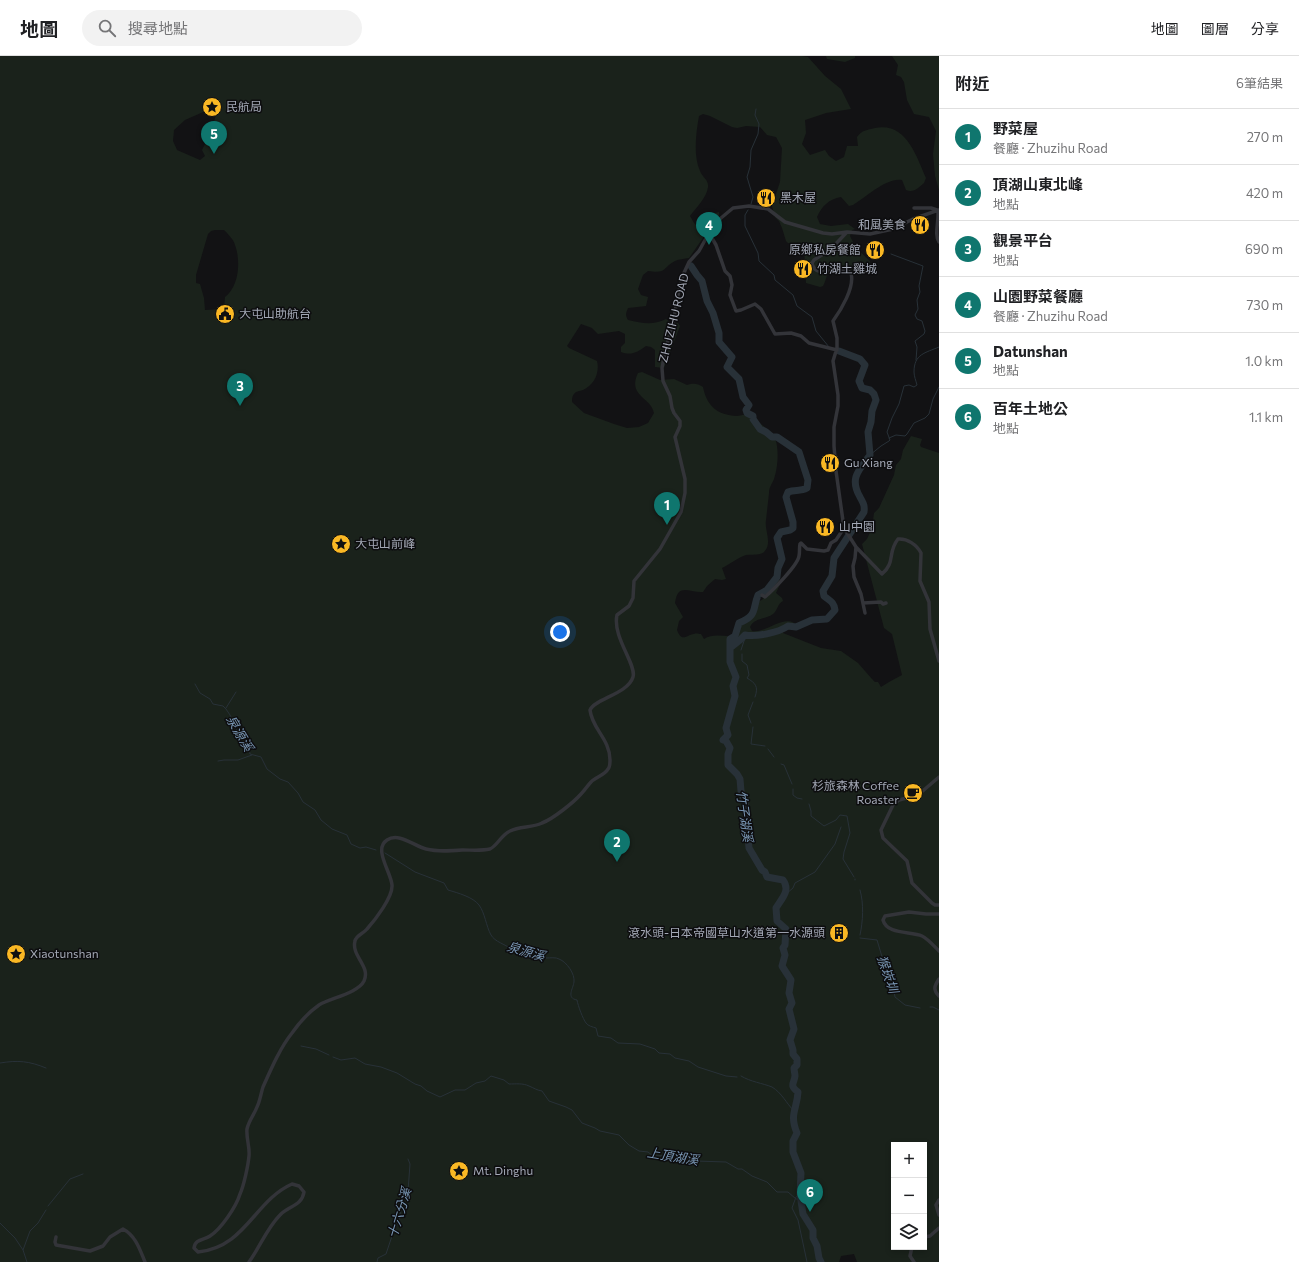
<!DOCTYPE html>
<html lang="zh-TW">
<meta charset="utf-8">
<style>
body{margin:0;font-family:Commissioner,"Noto Sans TC",sans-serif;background:#f2f2f2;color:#202124}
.controls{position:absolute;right:12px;bottom:12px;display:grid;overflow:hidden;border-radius:0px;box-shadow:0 2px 6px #0003}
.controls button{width:36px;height:36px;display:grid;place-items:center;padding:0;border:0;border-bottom:1px solid #e0e0e0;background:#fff;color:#202124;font:20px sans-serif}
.you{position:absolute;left:560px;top:576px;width:14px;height:14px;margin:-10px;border:3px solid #fff;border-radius:50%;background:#1a73e8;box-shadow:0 0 0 6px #1a73e833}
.badge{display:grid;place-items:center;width:26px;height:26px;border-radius:50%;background:#0f766e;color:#fff;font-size:13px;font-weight:700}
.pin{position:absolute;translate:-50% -33px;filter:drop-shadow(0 1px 2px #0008)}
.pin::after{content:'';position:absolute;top:21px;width:14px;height:12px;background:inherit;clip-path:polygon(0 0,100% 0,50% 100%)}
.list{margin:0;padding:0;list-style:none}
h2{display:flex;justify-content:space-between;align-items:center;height:52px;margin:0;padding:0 16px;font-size:17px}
h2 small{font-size:13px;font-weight:400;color:#757577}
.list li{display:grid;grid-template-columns:26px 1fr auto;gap:12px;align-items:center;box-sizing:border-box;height:56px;padding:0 16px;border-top:1px solid #e0e0e0}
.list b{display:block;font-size:15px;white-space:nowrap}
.list p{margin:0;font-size:13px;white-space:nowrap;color:#757577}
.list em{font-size:13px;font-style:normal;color:#757577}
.icon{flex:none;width:22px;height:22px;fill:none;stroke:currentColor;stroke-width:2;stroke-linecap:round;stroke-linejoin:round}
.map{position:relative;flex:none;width:939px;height:1206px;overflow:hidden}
header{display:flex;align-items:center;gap:24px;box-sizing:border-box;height:56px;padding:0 20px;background:#fff;border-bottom:1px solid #e0e0e0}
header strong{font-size:19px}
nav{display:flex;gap:22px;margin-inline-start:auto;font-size:14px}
.search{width:280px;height:36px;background:#f2f2f2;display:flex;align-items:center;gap:10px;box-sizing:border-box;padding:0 14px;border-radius:22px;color:#757577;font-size:15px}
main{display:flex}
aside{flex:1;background:#fff}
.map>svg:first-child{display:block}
.green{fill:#1a221b;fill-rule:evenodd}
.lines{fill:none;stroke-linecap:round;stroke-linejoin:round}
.stream{stroke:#283138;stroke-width:1}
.river{stroke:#283138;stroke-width:7}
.minor{stroke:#333439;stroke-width:3.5}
.labels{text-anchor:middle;stroke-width:3;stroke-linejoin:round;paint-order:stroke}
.poi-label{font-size:12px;fill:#a3a8b5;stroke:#0d0d0f;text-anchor:start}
.street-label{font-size:12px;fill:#a3a8b5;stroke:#0d0d0f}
.water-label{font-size:13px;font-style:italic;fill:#7895b2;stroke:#0d0d0f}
</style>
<header>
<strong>地圖</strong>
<div class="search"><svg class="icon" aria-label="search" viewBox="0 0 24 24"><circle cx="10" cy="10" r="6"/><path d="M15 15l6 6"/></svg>搜尋地點</div>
<nav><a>地圖</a><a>圖層</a><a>分享</a></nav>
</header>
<main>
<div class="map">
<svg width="939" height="1206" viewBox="0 0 939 1206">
<rect width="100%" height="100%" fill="#121214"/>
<path class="green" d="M0,0H802L808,1L825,20L841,33L851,53L826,57L805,64L806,77L802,88L810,99L825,94L829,100L836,105L844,101L847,90H858L857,81C862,74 867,74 875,72C906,66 916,99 926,122L924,127C918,132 914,137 906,134L902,124C887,121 866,141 853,149L849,150L841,141C829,143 822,150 817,161L820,168L831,170L848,168L855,173L852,174L850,180C855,191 861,197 870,205V211L860,220C853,215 839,204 831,212C827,216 826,225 823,230L820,231L806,227L804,192L802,190L788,187L786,185L782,172L779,165L775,161L772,150L780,126L782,92L776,81L767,79L760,71L746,70L737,72L732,71L710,60L703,58L699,60C696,77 693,99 700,115C702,121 709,124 708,131C707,141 696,152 690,160L694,167L697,170L706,167L715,157L719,156V159L689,202C684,203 679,203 675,205C662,212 667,218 648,215L643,219L638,233L641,239L648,241L646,250L628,252C626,257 625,259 628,264C642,267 652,270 666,263L671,267H678L680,270L664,312L655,311V294L651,291L646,290C638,296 631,300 621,296V291L625,287V278L619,275L598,278L592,272L581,268L567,290L569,292L597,305C600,317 594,329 583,334C580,335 576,335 574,338C572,340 572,343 572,346L584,357L614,368L627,372L639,371L648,367L654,357C651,341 627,340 638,317L642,316L660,324L674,323L687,329C693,327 697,327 703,331C707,350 717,359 737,360C740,360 743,358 746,359C749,359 771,375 773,378C780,389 778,412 774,423C772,428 769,431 769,437C768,446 767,455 766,464C764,474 773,487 764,496C759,500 751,498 746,499C737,502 730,508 722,512L726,523L722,524L715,523L707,530L703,536C689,537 678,526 675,547L683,561L679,565L677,574C682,587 686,579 694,578C696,577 699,578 701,578L704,583C713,577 724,581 734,580C738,564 735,565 751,558L755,547C773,541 766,530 778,523L781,526L776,537L782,542L783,545C777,548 778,554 773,558C765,564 755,561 750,571L752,575C767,578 787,554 799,572V573L784,574L783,577L821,592L841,595L858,607L872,623L875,626H878L881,631L889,626L902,619L892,578L884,572L862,488L867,483L872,472L874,457L879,452L894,419L896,409L901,403L903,394L911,380L922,383L920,389L921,391L939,397V1206H857L854,1198L841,1200L839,1206H0ZM210,53L216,58L212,74L202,94L205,100L200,104L177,94L173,85L174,74L185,64ZM215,174H224C228,178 234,184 235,189C241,205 239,231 225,241L224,253L205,254L204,242L200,228L196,227V219L208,178L211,175ZM894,1089H924V1191H894Z
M826,0H855V2L845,6L827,3Z
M892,0H939V134L935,120L933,98L936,75L929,61L914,58L907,44L904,26L901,21L896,19L898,9Z"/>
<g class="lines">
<path class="stream" d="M751,148L753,141L747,121L750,111L751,94L758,78L759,68L755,59L756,53
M748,154L745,159V170L758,197L759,205L774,219L775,224L793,239L797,250L812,261L816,275L829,291
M891,198L923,210L919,230L920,236L917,244L918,253L915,259L917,263L922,265L925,275L924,278L915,285L917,291L916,304
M889,382L896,379L905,380L907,378L914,367L925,362L929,358L933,343L939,331
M870,399L881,390L889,385L890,384L887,376L892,362L899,348L904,330L909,329L914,331L917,329C916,325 914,320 914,316C914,298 925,297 939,291
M741,594L746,579
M742,598V605L747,609L749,619L747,622C755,627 759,630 755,641
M195,628L200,637L210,643L213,648L223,650L226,653L230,659L238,677L244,680L248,687L250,698L261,701L267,713L280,723L288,726L298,737L303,746L315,754L321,764L332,773L347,779L351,788L360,792L366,791L376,794
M226,652L236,636
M751,667L748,659L753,646
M753,671L751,688L765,690
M768,693L774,701
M218,705L224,704H238L252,699
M781,708L784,709L792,728
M793,733V739L797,742L802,743
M809,748L811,755V760L824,770L836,764L840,759L847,760L850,777L844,796L843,803L854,821
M385,797L415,816L444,827L448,834C458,837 473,841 479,849C485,857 486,870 491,879C495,886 505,888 511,893L522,892L542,897L546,902C550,902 556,901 559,903C567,906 575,918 574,926C573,933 566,942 577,944C578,950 583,963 586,967C588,970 593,971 596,972L598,980L611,982L618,987L640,988L655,993L659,997L670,998L675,1002L689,1005L698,1011L726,1020L737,1021
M855,823V824
M860,834C864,848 863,865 860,879
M786,838L793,832L795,827L815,816L835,788L841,771
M860,882L877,884L886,914C893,920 893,931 895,941L905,949L920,952
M930,951H933L939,954
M301,990L316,993L329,999
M333,1001L341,1004L355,1002L365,1008L381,1011L397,1017L415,1028L421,1030L427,1035L440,1041L455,1034H465L476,1027L485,1025L491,1020L504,1024L509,1028C516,1028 523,1027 529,1030C534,1032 536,1034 542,1035L549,1045L566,1051L572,1054L582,1067L595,1072L600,1075L619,1079L629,1089L639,1095L648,1096L653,1100L680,1099L696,1105L726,1106L738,1113H742L752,1120L767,1126L777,1136H788L796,1143H801
M0,1007C18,1004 29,1005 46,1012
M741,1020C751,1026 762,1027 772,1031C782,1037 786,1047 794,1055
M800,1138L796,1141L792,1152L798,1164L807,1206
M48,1150L70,1123L83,1118
M0,1167L15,1182L23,1194
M27,1206L23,1194L30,1175L38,1167L46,1154
M377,1206L378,1202L386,1198L392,1180L400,1161L401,1146L408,1135L410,1108L408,1103"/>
<path class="river" d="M691,210L697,219L702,225L707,245L713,257L719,277V286L732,301L727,311L739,323L743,341L749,349L746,354L747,357L753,360V363L760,373L766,376L772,381H777L799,396L808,424L807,432C800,436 795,433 788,436L786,441L793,466V472L790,474L781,476L777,482L782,503L778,512L777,521L767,534L758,539C752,554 758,559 739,567L735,580L730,583V592
M821,1206L819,1202L817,1190L813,1182V1174L803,1158L800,1138L801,1117L793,1096V1085L797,1077C789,1058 797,1054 798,1036C789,1029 794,1028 795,1020C795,1017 794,1015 794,1012L797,1009V1003L793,998V994L790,984L794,973L789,953L792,947L789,937L791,924L782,910L785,899L783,892L785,889L786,873L777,865L776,852C781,843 791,835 783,824L767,821L765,816L762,814L749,792L745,745L741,735L740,723L737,718L728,709V698L730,692L726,685L723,684L728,679L726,672L735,640L733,630L736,621L730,606V592L740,584L745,579C756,581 778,577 788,570L796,571L812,564L827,563L835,554C834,546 830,545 824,540L823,535L832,520L834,502L864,456C865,449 863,447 860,441C849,422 859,414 870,399L868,376L871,366L872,355L876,344L874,338L870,334L862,332L859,325L865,309L860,303L839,295"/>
<path class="minor" d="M914,152H931L937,154
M938,155C939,165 934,179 939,186
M847,176L831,193L814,204L812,207C814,222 835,213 845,214C847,214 849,216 851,217C855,231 841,254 833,265L837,282V292L833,305L838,339V350L834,371V390L836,415L844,472L856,491L882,518C896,506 887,497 898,483C907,482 917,489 921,497L920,525L929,546L930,573L939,605
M709,177L716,189L725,215L730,220L732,229L730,239L736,255L741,254L755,248L761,253L775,278L791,277L801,280L809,287L837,294
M856,491L855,502L853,510L854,521L861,538L865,557
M762,539L765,541C772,535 798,509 799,500C800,496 799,492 800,488L801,487L807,493L824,495L828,494L831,487L836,484L844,472
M863,547L881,546L883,548L886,547
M939,721L918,739L899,744L893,749L881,774L883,782L907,805L912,827L932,847L935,849H939
M939,858H926L909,856L885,860L883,864C887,879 911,875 922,880C928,883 934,890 939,895
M939,923C934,930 933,934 939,940
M939,1144L936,1149L939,1159
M56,1181L55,1186L56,1189L90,1195L103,1190L110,1181L123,1173C136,1180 140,1194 145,1206
M924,1181L930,1180L939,1172
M912,1191L910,1200L914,1206
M249,1206C260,1191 267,1172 280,1159C288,1150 302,1150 304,1136L299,1130L292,1128C254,1145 246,1191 198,1196L194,1192C195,1183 204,1184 210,1180C221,1173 236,1151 240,1138C244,1129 248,1110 249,1100C250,1091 246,1082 247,1073C249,1064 254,1059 257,1051C260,1045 261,1037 263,1031C271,1013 280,992 292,977C299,967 309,956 319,949C331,942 358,937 364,925C371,910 351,900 355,885C356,879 363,878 367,873C375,864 393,841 392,829C391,816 373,793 387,784C399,776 414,790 426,793C438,796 450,795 463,794C472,794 481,795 490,793C498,789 501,779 510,775C520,770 532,772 542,767C553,763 574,746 581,738C585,734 588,729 591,726C596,721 605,719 608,713C610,711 610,707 610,704C610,683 592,673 590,654C594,643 628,638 633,621C637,609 612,581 617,559L629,550L633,542L634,525L660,493L681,456L685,437V423L675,381L680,370V365L674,357L672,352L670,340L663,325L662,312L666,291L673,269L677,243L683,219L689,206L699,195L709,177L721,162L733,152L749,150L768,153L785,166L823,177L832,178L847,176L870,178L893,173L913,163L939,154"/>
</g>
<defs>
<g id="sight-disc" transform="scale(1)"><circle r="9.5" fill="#fab824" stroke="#0d0d0f"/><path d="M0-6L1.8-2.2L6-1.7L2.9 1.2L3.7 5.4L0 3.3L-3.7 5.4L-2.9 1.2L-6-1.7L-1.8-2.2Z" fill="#111"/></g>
<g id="restaurant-disc" transform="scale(1)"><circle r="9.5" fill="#fab824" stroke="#0d0d0f"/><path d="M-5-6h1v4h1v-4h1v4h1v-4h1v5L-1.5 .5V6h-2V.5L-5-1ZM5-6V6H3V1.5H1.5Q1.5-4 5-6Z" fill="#111"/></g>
<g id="civic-disc" transform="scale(1)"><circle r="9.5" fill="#fab824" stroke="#0d0d0f"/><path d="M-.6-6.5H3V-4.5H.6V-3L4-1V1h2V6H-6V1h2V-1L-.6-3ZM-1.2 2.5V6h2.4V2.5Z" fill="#111"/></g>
<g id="cafe-disc" transform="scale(1)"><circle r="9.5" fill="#fab824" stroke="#0d0d0f"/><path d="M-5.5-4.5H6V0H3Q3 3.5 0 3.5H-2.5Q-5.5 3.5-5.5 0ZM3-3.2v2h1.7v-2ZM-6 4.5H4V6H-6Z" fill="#111"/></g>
<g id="building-disc" transform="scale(1)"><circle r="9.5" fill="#fab824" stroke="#0d0d0f"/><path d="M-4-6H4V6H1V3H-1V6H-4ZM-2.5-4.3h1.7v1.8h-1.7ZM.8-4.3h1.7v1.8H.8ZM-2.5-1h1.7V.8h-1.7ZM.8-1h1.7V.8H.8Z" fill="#111"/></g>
</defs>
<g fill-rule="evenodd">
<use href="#sight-disc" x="212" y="51"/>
<use href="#restaurant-disc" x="766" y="142"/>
<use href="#restaurant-disc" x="920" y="169"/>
<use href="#restaurant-disc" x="875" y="194"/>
<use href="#restaurant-disc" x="803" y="213"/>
<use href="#civic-disc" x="225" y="258"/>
<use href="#restaurant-disc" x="830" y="407"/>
<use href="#restaurant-disc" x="825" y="471"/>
<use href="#sight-disc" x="341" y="488"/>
<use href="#cafe-disc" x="913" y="737"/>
<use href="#building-disc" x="839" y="877"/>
<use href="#sight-disc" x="16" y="898"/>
<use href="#sight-disc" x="459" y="1115"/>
</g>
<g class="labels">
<g class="poi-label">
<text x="226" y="55">民航局</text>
<text x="780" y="146">黑木屋</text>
<text x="906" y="173" text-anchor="end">和風美食</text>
<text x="861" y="198" text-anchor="end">原鄉私房餐館</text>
<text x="817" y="217">竹湖土雞城</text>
<text x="239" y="262">大屯山助航台</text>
<text x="844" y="411">Gu Xiang</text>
<text x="839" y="475">山中園</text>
<text x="355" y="492">大屯山前峰</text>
<text x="899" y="734" text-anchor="end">杉旅森林 Coffee<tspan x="899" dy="14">Roaster</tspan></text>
<text x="825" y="881" text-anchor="end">滾水頭-日本帝國草山水道第一水源頭</text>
<text x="30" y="902">Xiaotunshan</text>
<text x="473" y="1119">Mt. Dinghu</text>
</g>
<g class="street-label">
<text transform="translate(674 262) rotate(-76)" y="4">ZHUZIHU ROAD</text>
</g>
<g class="water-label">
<text transform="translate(240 677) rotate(59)" y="5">泉源溪</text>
<text transform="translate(745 760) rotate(82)" y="5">竹子湖溪</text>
<text transform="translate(526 895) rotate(16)" y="5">泉源溪</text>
<text transform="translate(888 918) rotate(71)" y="5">猴崁圳</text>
<text transform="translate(673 1100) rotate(9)" y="5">上頂湖溪</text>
<text transform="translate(399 1157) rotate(-73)" y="5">十六分溪</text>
</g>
</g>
</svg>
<div class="controls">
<button>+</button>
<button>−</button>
<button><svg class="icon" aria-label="layers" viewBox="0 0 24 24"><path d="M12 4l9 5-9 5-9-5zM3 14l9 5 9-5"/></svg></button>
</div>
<div class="you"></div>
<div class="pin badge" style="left:667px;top:469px">1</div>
<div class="pin badge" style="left:617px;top:806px">2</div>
<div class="pin badge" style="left:240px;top:350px">3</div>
<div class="pin badge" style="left:709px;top:189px">4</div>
<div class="pin badge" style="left:214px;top:98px">5</div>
<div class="pin badge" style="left:810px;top:1156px">6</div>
</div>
<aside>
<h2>附近<small>6筆結果</small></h2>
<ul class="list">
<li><span class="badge">1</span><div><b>野菜屋</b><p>餐廳 · Zhuzihu Road</p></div><em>270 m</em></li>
<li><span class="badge">2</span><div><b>頂湖山東北峰</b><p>地點</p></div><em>420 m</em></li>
<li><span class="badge">3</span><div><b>觀景平台</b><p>地點</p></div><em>690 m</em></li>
<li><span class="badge">4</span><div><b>山園野菜餐廳</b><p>餐廳 · Zhuzihu Road</p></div><em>730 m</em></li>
<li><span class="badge">5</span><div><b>Datunshan</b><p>地點</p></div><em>1.0 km</em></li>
<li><span class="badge">6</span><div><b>百年土地公</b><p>地點</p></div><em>1.1 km</em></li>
</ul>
</aside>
</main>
